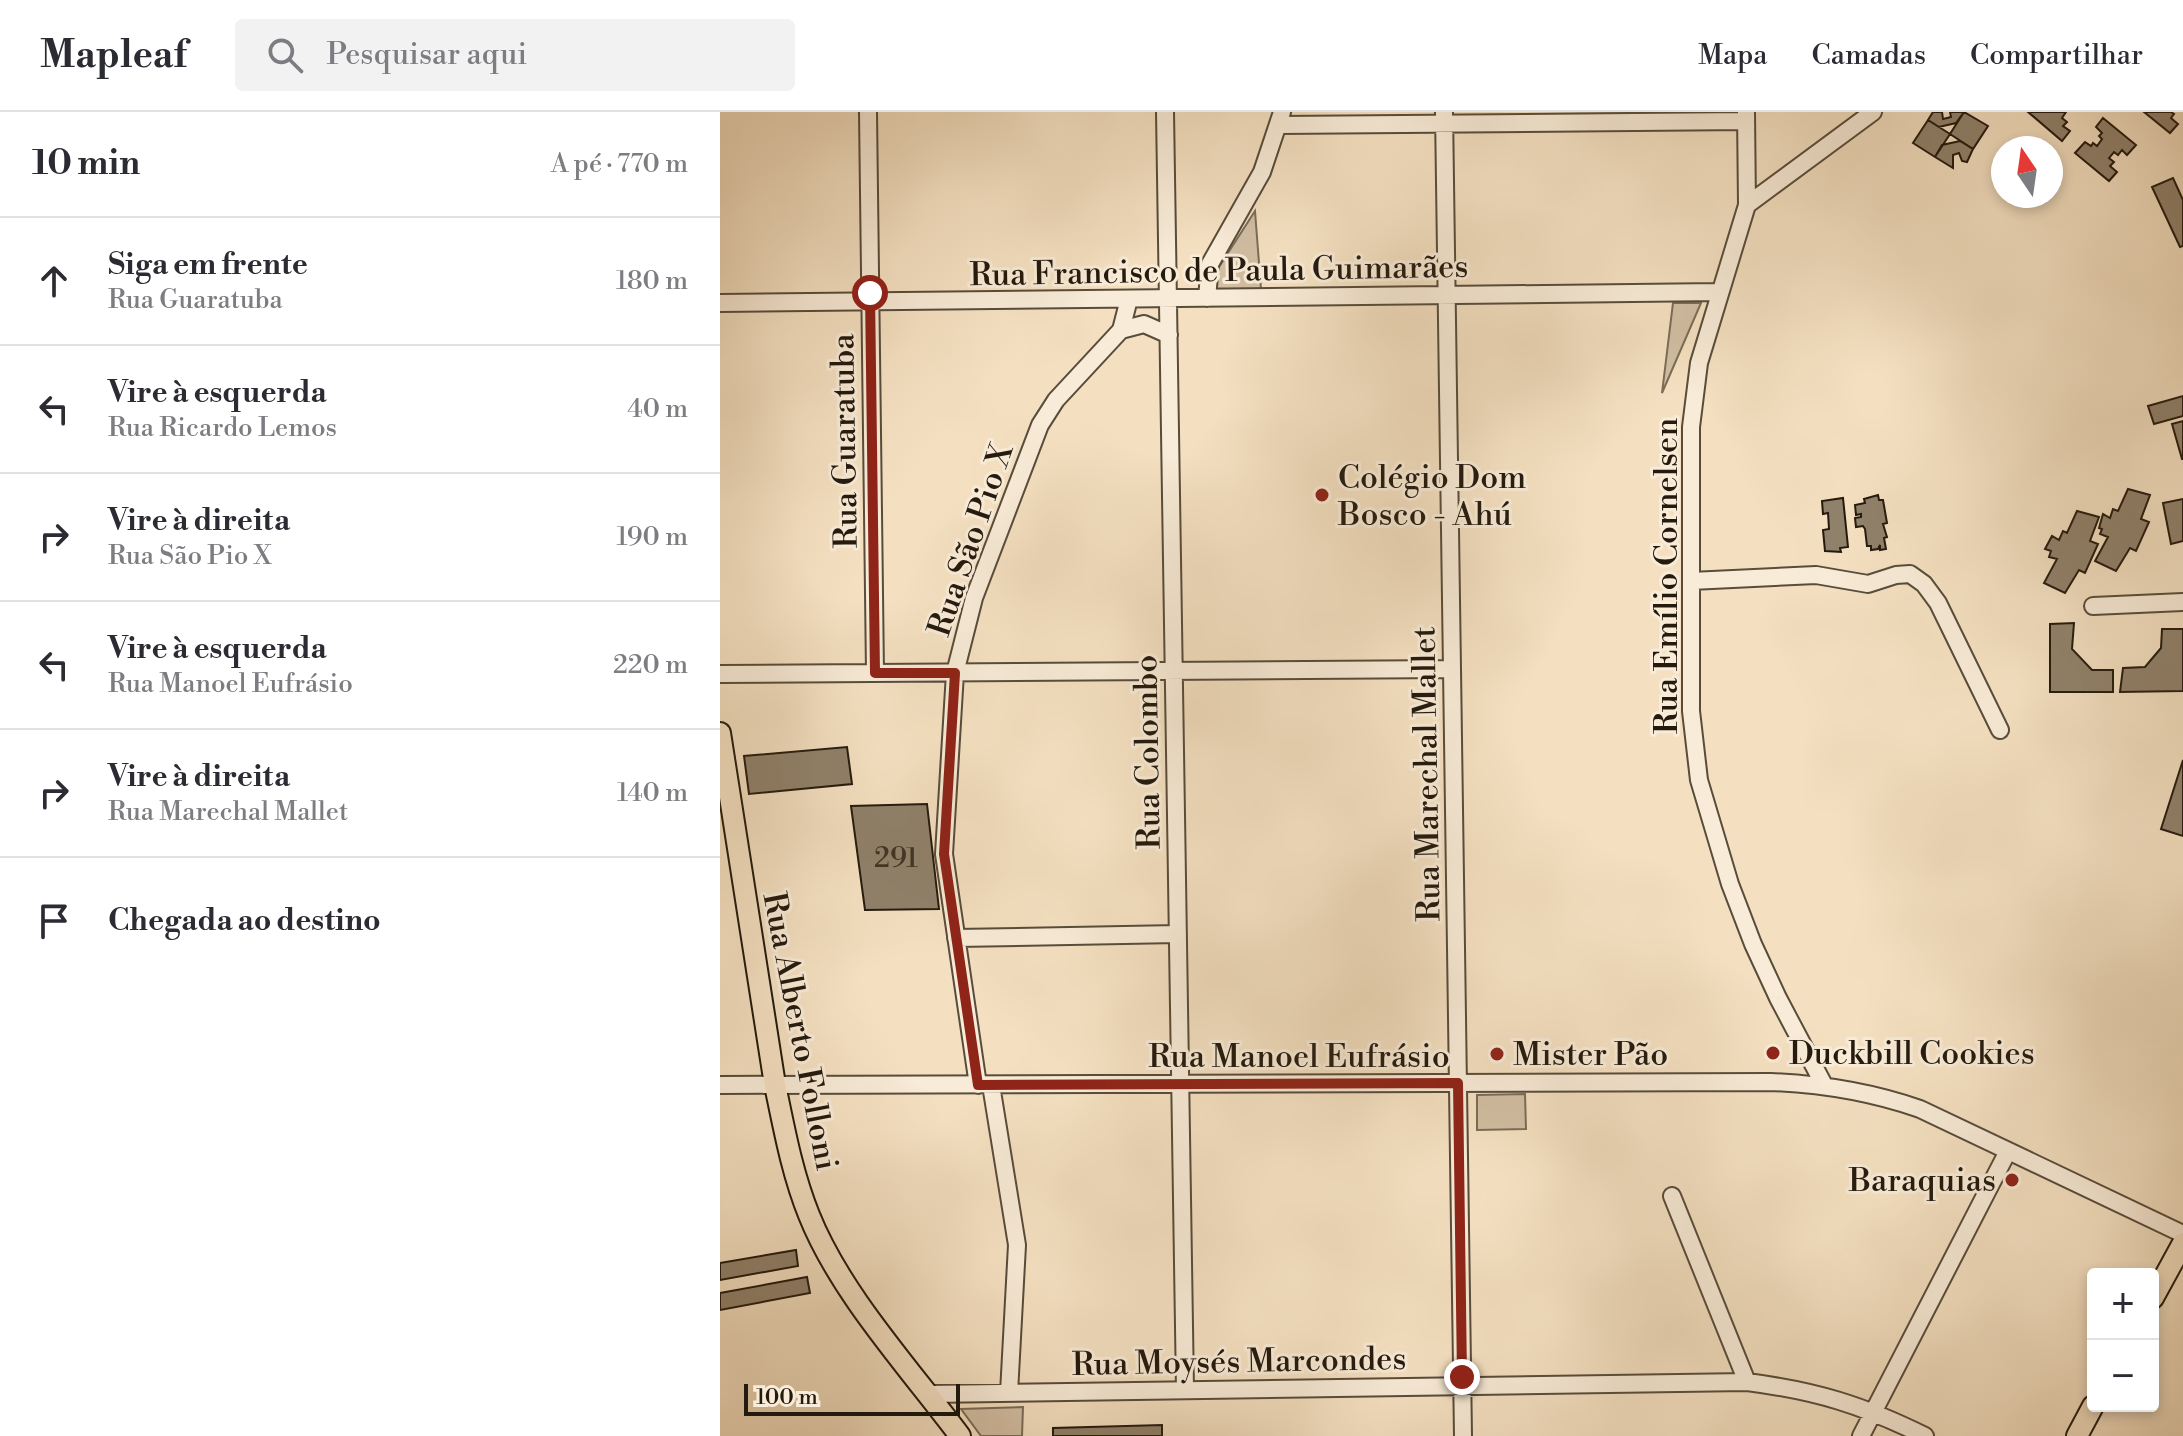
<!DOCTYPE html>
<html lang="pt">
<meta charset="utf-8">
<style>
body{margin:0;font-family:"Libre Bodoni",serif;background:#f2f2f3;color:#2b2b33}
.controls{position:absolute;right:24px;bottom:24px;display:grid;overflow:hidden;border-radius:8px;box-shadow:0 4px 12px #0003}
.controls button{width:72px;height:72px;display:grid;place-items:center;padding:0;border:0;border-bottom:2px solid #e1e1e2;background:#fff;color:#2b2b33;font:40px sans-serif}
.compass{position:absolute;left:1271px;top:24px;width:72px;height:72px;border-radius:50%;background:#fff;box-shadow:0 4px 12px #0003;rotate:347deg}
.scale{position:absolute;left:24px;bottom:20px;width:216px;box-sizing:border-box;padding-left:8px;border:4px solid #241a0e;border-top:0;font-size:22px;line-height:28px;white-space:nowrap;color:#241a0e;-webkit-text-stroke:6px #f8ebd7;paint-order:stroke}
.stop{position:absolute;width:24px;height:24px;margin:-18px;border:6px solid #8f2418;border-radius:50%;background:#fff}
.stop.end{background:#8f2418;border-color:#fff;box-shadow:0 2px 8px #0008}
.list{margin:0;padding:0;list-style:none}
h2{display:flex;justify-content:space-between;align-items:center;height:104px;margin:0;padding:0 32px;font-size:34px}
h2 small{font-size:26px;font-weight:400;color:#7c7c81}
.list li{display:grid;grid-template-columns:52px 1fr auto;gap:24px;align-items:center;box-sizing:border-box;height:128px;padding:0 32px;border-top:2px solid #e1e1e2}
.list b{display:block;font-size:30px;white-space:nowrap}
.list p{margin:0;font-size:26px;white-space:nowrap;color:#7c7c81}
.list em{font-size:26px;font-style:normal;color:#7c7c81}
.icon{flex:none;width:44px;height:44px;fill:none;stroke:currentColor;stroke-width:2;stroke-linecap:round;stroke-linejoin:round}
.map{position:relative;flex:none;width:1463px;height:1324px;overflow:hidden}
header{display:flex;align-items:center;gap:48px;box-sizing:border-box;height:112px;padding:0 40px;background:#fff;border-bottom:2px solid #e1e1e2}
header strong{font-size:38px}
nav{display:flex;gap:44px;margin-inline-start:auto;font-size:28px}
.search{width:560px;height:72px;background:#f2f2f3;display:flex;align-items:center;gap:20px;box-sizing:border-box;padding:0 28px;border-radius:8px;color:#7c7c81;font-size:30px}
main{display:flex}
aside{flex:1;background:#fff}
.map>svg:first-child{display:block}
.green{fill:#d1bea3;stroke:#7a6c58;stroke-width:2}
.building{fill:#90816b;stroke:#241a0e;stroke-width:2}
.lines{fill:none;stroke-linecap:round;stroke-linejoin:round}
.minor-casing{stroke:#584c3b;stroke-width:20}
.major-casing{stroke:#241a0e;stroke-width:24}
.minor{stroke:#f8ebd7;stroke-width:16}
.major{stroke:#f4e0c1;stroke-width:20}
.route{stroke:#8f2418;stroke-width:10}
.poi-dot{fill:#8f2418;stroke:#f8ebd7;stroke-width:3}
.labels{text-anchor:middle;stroke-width:6;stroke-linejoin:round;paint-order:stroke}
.number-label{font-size:28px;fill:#3f3425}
.street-label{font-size:32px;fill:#241a0e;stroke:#f8ebd7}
.poi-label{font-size:32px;fill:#241a0e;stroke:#f8ebd7;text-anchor:start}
</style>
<header>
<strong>Mapleaf</strong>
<div class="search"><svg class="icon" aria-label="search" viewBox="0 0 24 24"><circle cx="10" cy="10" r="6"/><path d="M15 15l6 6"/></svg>Pesquisar aqui</div>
<nav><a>Mapa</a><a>Camadas</a><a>Compartilhar</a></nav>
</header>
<main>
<aside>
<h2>10 min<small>A pé · 770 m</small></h2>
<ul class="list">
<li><svg class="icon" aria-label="ahead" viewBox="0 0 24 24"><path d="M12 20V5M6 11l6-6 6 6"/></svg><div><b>Siga em frente</b><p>Rua Guaratuba</p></div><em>180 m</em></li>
<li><svg class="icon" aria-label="left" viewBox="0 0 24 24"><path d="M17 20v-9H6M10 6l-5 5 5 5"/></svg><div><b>Vire à esquerda</b><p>Rua Ricardo Lemos</p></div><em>40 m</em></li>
<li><svg class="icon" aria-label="right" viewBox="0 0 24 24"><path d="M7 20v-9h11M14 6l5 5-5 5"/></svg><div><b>Vire à direita</b><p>Rua São Pio X</p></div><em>190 m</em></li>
<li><svg class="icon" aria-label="left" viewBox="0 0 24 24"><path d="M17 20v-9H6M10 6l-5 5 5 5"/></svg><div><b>Vire à esquerda</b><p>Rua Manoel Eufrásio</p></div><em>220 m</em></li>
<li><svg class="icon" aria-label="right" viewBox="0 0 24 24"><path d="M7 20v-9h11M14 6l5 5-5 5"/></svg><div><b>Vire à direita</b><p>Rua Marechal Mallet</p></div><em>140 m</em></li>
<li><svg class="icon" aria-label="arrive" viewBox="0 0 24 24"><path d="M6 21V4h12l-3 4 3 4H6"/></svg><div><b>Chegada ao destino</b></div></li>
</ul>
</aside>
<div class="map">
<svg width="1463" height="1324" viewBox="0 0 1463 1324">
<rect width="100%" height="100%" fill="#f4e0c1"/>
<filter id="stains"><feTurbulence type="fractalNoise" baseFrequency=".0025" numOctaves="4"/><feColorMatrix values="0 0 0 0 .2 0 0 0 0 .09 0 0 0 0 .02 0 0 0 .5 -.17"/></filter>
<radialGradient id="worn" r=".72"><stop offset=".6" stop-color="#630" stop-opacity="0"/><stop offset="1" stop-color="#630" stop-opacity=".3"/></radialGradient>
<path class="green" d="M535,99L541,177L494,178L497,158Z
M953,191H981L942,281Z
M805,982L806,1017L757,1018V983Z
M303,1295L302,1324H261L241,1297Z"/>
<path class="building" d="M1213,0H1222L1223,7L1231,5L1230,0H1244L1236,11L1219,15L1208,8Z
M1244,0L1268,14L1253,37L1230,22Z
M1308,0H1346L1342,6L1347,10L1343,14L1350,19L1342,29Z
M1424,0H1451L1454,2L1451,6L1458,12L1450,21Z
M1383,6L1416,33L1407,43L1402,38L1398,43L1394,40L1389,46L1394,50L1390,54L1397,60L1389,69L1355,41L1365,30L1371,34L1373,31L1377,34L1382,27L1379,24L1382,21L1376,15Z
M1208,8L1230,22L1215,45L1193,31Z
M1240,29L1253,37L1247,50L1242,49L1239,41L1233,43V56L1215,45L1222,33Z
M1453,66L1463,88V134L1460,135L1432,75Z
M1463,284V304L1434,312L1428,294Z
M1463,309V347H1462L1452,312Z
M1408,377L1430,383L1421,407L1429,410L1416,439L1410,436L1396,459L1375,449L1388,425L1380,422L1382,417L1379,416L1383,402L1390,406L1393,397L1398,399Z
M1158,383L1159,388H1163L1167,411L1163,412L1167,425L1164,426L1166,437L1160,438V433L1158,437L1151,438V434H1147L1145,417L1143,414L1136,415L1135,406L1141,405V402L1136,403L1135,393L1145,391L1144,387Z
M1123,386L1128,435L1120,436L1121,440L1105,439L1103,418L1109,417L1108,401L1103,402L1102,389Z
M1463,387V429L1451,432L1443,391Z
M1357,399L1379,405L1370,429L1378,432L1365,461L1359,458L1345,481L1324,471L1337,447L1329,445L1331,439L1325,437L1332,424L1339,428L1343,419L1347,421Z
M1354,511L1352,537L1372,558H1393V580H1330V512Z
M1442,517H1463V579L1400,580L1403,556L1425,555L1441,536Z
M127,635L132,672L29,682L24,644Z
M1463,648V724L1441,717Z
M207,692L219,797L145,798L131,694Z
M76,1138L78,1154L0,1168V1151Z
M87,1165L90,1181L0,1198V1181Z
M442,1313V1324H333V1316Z"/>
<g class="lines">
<g class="minor-casing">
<path id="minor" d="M148,0L155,561
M445,0L465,1278
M724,0L743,1324
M1026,0L1027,93
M559,13L1026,9
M487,186L490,152L542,60L562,0
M0,191L999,180
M401,218L424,212L449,223
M971,469L1096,463L1148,472L1176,463L1190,462L1204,472L1218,491L1280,618
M1373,494L1463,490
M0,562L732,557
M236,826L458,822
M0,973L1051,970C1103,972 1151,980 1200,997L1463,1122
M258,973L224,742L235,561L254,486L320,313L336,288L401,218L409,187
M271,973L297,1133L289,1281
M1104,973L1058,886L1033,832L1010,772L979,668L971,599V315L979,251L1027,93L1153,0
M952,1084L1027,1270
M208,1282L1027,1270C1097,1279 1142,1293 1205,1324
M1141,1324L1288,1039"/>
</g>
<g class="major-casing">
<path id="major" d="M0,621L55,973C64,1016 72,1061 89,1103C120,1181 189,1256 240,1324
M1433,1186L1463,1131
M1357,1324L1373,1294"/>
</g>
<use href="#minor" class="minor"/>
<use href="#major" class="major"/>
</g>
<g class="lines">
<path class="route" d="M150,181L155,561H235L224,742L258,973L738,971L742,1265"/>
</g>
<g class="poi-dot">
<circle cx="602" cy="383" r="8"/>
<circle cx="1053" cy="941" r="8"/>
<circle cx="777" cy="942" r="8"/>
<circle cx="1292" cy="1068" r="8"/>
</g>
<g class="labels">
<g class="number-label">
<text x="176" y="755">291</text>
</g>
<g class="street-label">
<text transform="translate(499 158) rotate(-1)" y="11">Rua Francisco de Paula Guimarães</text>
<text transform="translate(124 329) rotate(-91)" y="11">Rua Guaratuba</text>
<text transform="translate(250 428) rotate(-71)" y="11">Rua São Pio X</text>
<text transform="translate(946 464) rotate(-90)" y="11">Rua Emílio Cornelsen</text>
<text transform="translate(427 640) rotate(-91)" y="11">Rua Colombo</text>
<text transform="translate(706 662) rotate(-91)" y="11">Rua Marechal Mallet</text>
<text transform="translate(81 919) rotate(79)" y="11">Rua Alberto Folloni</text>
<text x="579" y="955">Rua Manoel Eufrásio</text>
<text transform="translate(519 1249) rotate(-1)" y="11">Rua Moysés Marcondes</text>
</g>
<g class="poi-label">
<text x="618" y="376">Colégio Dom<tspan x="618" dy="37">Bosco - Ahú</tspan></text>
<text x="1069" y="952">Duckbill Cookies</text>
<text x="793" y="953">Mister Pão</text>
<text x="1276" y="1079" text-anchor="end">Baraquias</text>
</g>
</g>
<rect width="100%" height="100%" filter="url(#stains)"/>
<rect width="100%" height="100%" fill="url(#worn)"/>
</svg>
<div class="controls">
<button>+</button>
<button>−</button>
</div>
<svg class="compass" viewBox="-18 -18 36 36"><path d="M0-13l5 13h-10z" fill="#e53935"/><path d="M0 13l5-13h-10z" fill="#7c7c81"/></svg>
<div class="scale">100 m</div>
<div class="stop" style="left:150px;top:181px"></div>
<div class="stop end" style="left:742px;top:1265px"></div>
</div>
</main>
